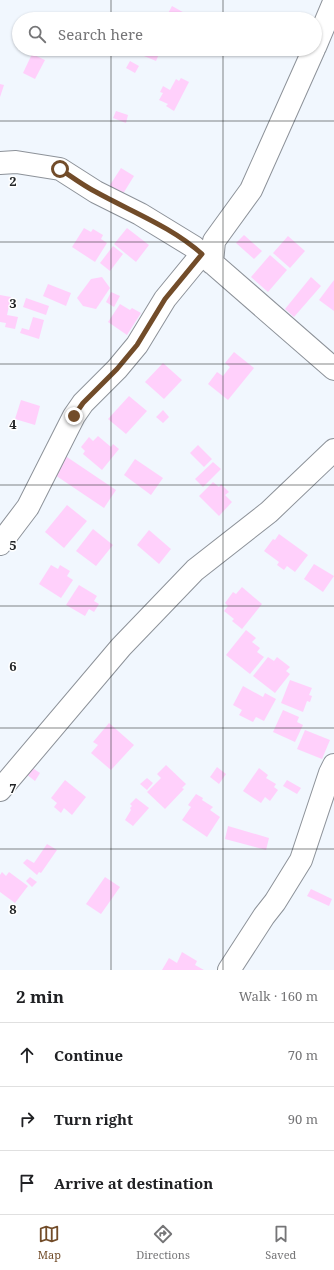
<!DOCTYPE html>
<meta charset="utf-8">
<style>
body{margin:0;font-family:"Noto Serif",serif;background:#f6f6f6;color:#202124}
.stop{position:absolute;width:12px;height:12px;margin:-9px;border:3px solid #724c29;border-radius:50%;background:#fff}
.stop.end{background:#724c29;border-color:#fff;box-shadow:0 1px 4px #0008}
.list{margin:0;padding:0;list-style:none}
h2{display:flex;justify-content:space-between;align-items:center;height:52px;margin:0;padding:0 16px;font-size:17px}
h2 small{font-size:13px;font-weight:400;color:#757577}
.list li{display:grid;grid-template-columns:26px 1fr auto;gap:12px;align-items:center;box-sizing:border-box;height:64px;padding:0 16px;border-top:1px solid #e0e0e0}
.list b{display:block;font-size:15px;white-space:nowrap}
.list em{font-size:13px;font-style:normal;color:#757577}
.icon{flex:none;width:22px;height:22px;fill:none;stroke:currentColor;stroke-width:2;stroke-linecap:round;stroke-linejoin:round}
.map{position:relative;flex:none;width:334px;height:970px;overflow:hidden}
.search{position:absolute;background:#fff;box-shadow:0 1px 3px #0004;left:12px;right:12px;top:12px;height:44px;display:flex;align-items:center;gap:10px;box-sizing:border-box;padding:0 14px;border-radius:22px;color:#757577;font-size:15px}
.sheet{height:244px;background:#fff}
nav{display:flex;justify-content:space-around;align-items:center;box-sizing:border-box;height:56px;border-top:1px solid #e0e0e0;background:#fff;font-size:11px;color:#757577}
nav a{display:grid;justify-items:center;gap:2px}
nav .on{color:#724c29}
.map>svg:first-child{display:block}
.building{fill:#ffd0fb}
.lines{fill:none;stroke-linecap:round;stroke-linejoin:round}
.minor-casing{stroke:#8d9299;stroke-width:24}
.minor{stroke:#fff;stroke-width:22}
.route{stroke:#724c29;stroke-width:5}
.grid{fill:none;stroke:#222527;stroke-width:1;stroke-opacity:0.55}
.grid-label{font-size:13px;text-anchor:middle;font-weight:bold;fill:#222527;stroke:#fff;stroke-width:3;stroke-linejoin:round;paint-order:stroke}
</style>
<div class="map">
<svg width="334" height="970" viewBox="0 0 334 970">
<rect width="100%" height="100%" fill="#f1f7fe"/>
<path class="building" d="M172,6L190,16L189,19H165Z
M147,49H170L168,52L161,49L156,61L144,56Z
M32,54L45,60L35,79L23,73Z
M130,61L139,66L135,73L126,68Z
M181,78L189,82L174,111L166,106L168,104L159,100L163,93L160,92L163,86L170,90L176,79L179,81Z
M0,84L4,85L0,97Z
M116,111L128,115L126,123L113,118Z
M121,168L134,176L121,197L108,188Z
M84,228L91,232L93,229L103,235L101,239L107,243L95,262L72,247Z
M127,228L149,245L136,262L114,244Z
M244,235L262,251L254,259L236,243Z
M288,236L305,251L290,268L273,253Z
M113,246L123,254L110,271L100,263Z
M270,255L287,270L268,292L251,277Z
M102,277L110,288L96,309L83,306L77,298L91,279Z
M311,277L321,286L294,317L285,309Z
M334,280V311L319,300Z
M48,284L71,293L66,306L43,296Z
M111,292L120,296L114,307L106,302Z
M0,295L11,297L7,315L18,317L15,329L5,327L6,323L0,322Z
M26,298L49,306L46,315L23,307Z
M120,304L130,310L132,308L141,313L127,335L108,322Z
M33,317L44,320L39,339L20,333L22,328L29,330Z
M234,352L254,368L228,400L208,384L217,372L223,376L230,367L225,363Z
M163,363L182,380L164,399L145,382Z
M129,396L147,411L126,434L108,419Z
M21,400L40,406L35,425L15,419Z
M163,410L169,417L163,423L156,417Z
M98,436L111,447L113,444L119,449L102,470L83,454L85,451L81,447L89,437L93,441Z
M198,445L212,459L204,467L190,453Z
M64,455L116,490L104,508L52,473Z
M135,459L163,478L151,495L124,475Z
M213,462L221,469L203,487L195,479Z
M213,482L219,487L221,484L229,492L225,495L232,502L219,516L199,496Z
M67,505L87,521L64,548L45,532Z
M93,529L113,545L96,566L76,551Z
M149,530L171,549L159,564L137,545Z
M279,534L308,555L295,572L287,566L284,570L277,565L279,562L264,551L273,539L275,540Z
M314,564L334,576L323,592L304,579Z
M51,565L58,569L60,565L70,571L67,576L73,580L61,598L39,584Z
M79,585L97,596L94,601L99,604L94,612L89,609L85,616L66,605Z
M242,587L262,604L242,629L232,621L234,619L224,611L228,606L225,603L233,592L236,594Z
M246,630L256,638L252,642L260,648L257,652L264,657L250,674L226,655Z
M268,657L274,661L277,657L290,667L286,671L290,674L275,693L253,676Z
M290,680L312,688L309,695L312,696L310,702L307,701L303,712L281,703Z
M243,686L263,697L265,693L276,699L264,721L256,717L253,722L239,715L242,710L233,705Z
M283,710L299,717L297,722L303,725L295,742L273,732Z
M109,723L134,745L111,770L91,753L98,745L93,742Z
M305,730L330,740L322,759L297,749Z
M166,765L186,784L182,788L184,789L165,809L147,792L161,778L157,774Z
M31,767L40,773L35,781L26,774Z
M217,767L226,774L219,784L210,777Z
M259,768L268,775L266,778L276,784L274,787L278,790L270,801L265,797L261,803L243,791Z
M147,778L153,783L147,790L140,784Z
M65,780L86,797L72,815L64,808L61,813L54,807L57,803L51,798Z
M287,780L301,788L297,794L283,786Z
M196,794L203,798L202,800L213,807L210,810L220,817L207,837L182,820L191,807L188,805Z
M136,798L149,808L133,826L125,820L131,810L130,808L132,806L130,804Z
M228,826L269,838L266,850L225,839Z
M47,844L57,850L41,873L39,872L37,875L23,863L27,859L34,863Z
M2,872L6,876L9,872L28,886L15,903L0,892V875Z
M30,877L37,882L32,887L26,881Z
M105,877L120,887L101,914L86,904Z
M311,889L332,899L329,906L307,896Z
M182,952L197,961L195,965L204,970H162L169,958L177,963Z"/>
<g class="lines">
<g class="minor-casing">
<path id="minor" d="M315,47L334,2
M0,163L16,162L60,169L96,192L140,214L194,247L334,369
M212,263L214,241L251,190L314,49
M0,544L28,507L74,416L83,403L117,369L137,345L165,299L202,254
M0,790L121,647L195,570L269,512L334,450
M229,970L264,916L275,902L301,860L330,773L334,765"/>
</g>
<use href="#minor" class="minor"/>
</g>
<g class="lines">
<path class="route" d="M60,169C72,177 84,186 96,192C132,212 172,227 202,254L165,299L137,345L117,369L83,403L74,416"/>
</g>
<path class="grid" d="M111,0V19M223,0V19M111,49V970M223,49V970M0,121H334M0,242H334M0,364H334M0,485H334M0,606H334M0,728H334M0,849H334"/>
<g class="grid-label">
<text x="13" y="186">2</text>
<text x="13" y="308">3</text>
<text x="13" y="429">4</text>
<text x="13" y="550">5</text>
<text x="13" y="671">6</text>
<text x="13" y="793">7</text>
<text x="13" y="914">8</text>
</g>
</svg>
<div class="stop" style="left:60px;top:169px"></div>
<div class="stop end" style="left:74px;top:416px"></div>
<div class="search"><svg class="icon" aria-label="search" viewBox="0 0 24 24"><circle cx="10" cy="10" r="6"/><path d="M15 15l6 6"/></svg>Search here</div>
</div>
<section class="sheet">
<h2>2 min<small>Walk · 160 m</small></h2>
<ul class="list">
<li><svg class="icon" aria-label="ahead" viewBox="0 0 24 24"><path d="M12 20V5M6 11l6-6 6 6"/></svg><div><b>Continue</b></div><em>70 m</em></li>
<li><svg class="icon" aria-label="right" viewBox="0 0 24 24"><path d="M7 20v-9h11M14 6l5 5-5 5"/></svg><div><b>Turn right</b></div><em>90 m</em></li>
<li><svg class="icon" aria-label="arrive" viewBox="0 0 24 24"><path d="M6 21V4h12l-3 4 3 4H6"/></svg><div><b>Arrive at destination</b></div></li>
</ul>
</section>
<nav>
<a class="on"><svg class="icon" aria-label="map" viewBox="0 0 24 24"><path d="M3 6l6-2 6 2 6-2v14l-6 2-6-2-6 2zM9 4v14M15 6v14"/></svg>Map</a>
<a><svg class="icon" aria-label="directions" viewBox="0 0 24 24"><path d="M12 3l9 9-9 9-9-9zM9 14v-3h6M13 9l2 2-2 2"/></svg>Directions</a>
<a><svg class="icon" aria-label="saved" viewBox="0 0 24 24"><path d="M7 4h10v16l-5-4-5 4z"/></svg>Saved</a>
</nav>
